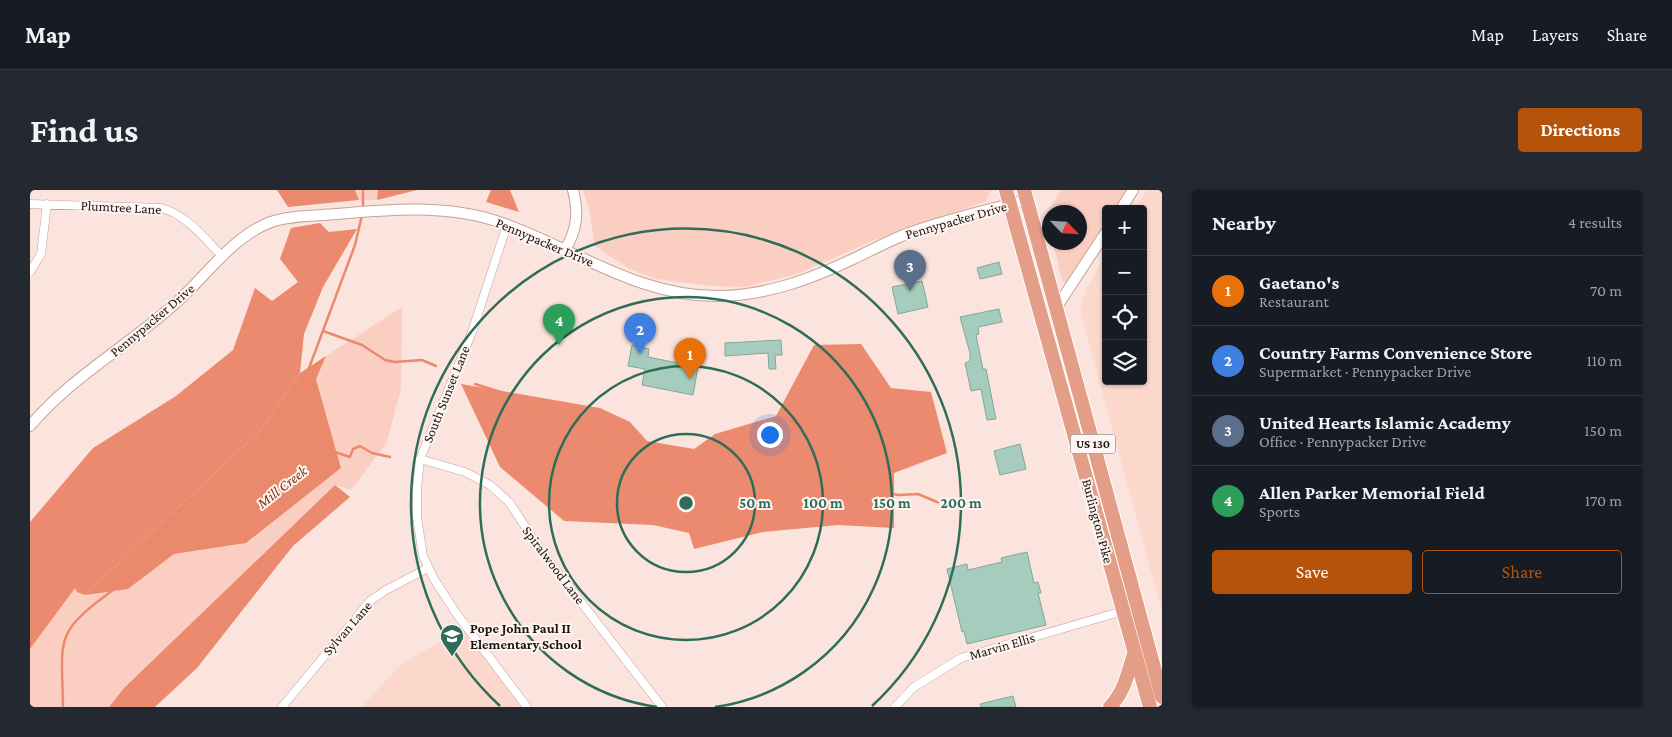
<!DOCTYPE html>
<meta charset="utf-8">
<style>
body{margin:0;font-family:"Crimson Pro",serif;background:#242831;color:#f1f3f6}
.controls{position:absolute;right:15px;top:15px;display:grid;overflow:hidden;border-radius:5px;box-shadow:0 1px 4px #0004}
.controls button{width:45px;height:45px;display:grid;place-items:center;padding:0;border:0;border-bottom:1px solid #363941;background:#171b24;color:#f1f3f6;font:25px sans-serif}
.compass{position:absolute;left:1012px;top:15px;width:45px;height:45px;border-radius:50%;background:#171b24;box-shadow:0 1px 4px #0004;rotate:115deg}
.you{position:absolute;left:739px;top:244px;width:18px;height:18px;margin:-12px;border:4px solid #fff;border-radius:50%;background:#1a73e8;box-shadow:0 0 0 8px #1a73e833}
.badge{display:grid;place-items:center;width:32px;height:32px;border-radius:50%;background:#b45309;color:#fff;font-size:16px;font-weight:700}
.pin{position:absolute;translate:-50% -41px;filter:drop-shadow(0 1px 2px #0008)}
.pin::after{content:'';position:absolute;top:26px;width:18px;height:15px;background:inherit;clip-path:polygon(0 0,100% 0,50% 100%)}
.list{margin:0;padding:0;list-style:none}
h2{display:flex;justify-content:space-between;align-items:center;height:65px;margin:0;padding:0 20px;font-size:21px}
h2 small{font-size:16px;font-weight:400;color:#9ea1a6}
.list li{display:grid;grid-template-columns:32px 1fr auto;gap:15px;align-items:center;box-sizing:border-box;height:70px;padding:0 20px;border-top:1px solid #363941}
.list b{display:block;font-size:19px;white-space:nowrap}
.list p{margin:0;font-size:16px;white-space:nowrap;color:#9ea1a6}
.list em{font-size:16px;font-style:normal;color:#9ea1a6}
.actions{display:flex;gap:10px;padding:15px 20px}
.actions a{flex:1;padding:11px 0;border:1px solid #b45309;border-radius:5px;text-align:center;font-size:18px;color:#b45309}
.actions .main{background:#b45309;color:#fff}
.icon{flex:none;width:28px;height:28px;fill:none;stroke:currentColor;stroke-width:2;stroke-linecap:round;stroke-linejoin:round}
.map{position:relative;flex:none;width:1132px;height:517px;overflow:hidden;border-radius:5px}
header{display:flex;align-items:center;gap:30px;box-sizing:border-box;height:70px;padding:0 25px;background:#171b24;border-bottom:1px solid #363941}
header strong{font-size:24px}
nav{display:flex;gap:28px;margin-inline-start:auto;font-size:18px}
.intro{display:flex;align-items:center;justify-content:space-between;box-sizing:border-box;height:120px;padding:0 30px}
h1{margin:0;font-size:35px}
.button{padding:12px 22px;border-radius:5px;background:#b45309;color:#fff;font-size:18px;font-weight:700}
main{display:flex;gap:30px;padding:0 30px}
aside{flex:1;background:#171b24;border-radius:5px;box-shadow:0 1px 4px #0004}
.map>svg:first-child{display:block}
.built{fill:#fcd7cc}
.green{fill:#facfc2}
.forest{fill:#eb8a6e}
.water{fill:#eb896d}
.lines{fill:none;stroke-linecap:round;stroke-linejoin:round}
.stream{stroke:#eb896d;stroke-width:2.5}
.building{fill:#a6ccbe;stroke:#82a799}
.minor-casing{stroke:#c6a297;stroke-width:9}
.tertiary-casing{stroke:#c6a297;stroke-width:12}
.trunk-casing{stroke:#fff;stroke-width:16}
.minor{stroke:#fff;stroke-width:8}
.tertiary{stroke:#fff;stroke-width:10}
.trunk{stroke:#e49e88;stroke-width:14}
.ring{fill:none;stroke:#2f6d59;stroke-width:2.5}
.labels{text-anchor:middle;stroke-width:4;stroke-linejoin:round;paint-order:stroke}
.shield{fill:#fdf5f2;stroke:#625652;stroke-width:1}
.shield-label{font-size:12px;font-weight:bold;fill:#1f120e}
.street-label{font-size:14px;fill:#1f120e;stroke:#fdf5f2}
.poi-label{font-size:14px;font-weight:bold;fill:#1f120e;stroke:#fdf5f2;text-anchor:start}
.water-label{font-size:15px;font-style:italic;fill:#852e13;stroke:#fdf5f2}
.centre{fill:#2f6d59;stroke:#fdf5f2;stroke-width:2.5}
.ring-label{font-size:15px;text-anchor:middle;font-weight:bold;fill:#2f6d59;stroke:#fdf5f2;stroke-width:4;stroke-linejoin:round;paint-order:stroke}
</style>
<header>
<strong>Map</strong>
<nav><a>Map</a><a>Layers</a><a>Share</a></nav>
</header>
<div class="intro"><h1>Find us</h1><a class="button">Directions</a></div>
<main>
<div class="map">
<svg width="1132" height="517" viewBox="0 0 1132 517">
<rect width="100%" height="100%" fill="#fbe4dd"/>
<path class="built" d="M1117,0H1132V422L1050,120L1057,98L1076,63V191H1113V19H1104Z
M436,435L497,517H332L368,477Z"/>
<path class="green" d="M325,0H348L347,10H329Z
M553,0H962L955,12L849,48L767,84L714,97L680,96L627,89L599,79L565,56L560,24Z
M1031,0H1097L1085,19H1076V32L1036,93L1032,91L1023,53L1050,52V22H1019V40L1016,24Z
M372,117L371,199L357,252L321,300L305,295L94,498L79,517H0V459L45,397L98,399L144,364L216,353L311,278L286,188L296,166Z"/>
<path class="forest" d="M247,0H325L329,10L258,17Z
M348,0H387L347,10Z
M461,0H480L489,22L456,12Z
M290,33L299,42L327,39L293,97L274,144L270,183L230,241L55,405L47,402L45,398L0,459V332L63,258L146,206L203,160L225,98L242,111L268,92L250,69L261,38Z
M831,154L861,198L901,202L917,263L864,283V338L808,335L733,342L664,359L659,343L623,335L534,331L470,277L431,194L570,218L600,232L617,251L664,259L685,244L746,226L784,155Z
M305,295L320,307L263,356L167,478L125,517H79L94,498Z"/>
<path class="water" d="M296,166L286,189L311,278L216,353L144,364L98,399L55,405L230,241L270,183Z"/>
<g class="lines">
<path class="stream" d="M333,0V20
M293,141L332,155L355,170L365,172L392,170L406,176
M279,178L325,55L332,25
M445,194L532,221L558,237L598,279L612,290L659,305L693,327L703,328L711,325L768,288L803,285L814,287L843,301L869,305L888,304L907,312L941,313
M305,262L320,267L323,259L330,256L342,263L360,267
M33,517C32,448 23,444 83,400"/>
</g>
<path class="building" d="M969,72L972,84L950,89L947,78Z
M892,91L898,117L868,124L862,97Z
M969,119L972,132L948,137L949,144L946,145L953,179H956L966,229L957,230L951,199L941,201L935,173L940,171V163L930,127Z
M751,150L752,165H745L746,179H739L738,163L695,166V153Z
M602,155L619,159L618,167L668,177L663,205L612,195L615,179L598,176Z
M990,254L996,279L970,285L964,261Z
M997,362L1004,393L1008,392L1011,403H1008L1016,435L937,454L934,441L932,442L917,379L937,374L938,380L972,372L971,368Z
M983,506L986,517H951L950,514Z"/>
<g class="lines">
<g class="minor-casing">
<path id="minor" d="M0,14L131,18C157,25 174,48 193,67
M477,35L442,142L390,269L387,299V327L393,366L404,389L426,423L497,517
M0,82L11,64L17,14
M390,269L435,282L460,295L479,312L510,359L632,517
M252,517L340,411L356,400L398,378
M865,517L884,497L931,468L1093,421"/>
</g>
<g class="tertiary-casing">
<path id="tertiary" d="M1091,19L1103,0
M535,60C547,40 549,22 543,0
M1026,118L1076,42
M0,236C42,186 100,155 148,111C177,85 203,46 241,32C262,25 285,26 307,24C360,19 420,14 472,33C545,59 610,108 691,106C738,105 781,89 823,69C842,60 860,50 879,43C917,29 957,20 996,10"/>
</g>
<g class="trunk-casing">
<path id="trunk" d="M976,0L1120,517
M994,0L1132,507
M1080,517C1094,502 1098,484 1104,464"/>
</g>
<use href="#minor" class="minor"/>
<use href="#tertiary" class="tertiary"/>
<use href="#trunk" class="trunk"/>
</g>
<g class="ring">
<circle cx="656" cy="313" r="69"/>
<circle cx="656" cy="313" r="137"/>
<path d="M627 517A206 206 0 1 1 685 517"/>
<path d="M470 516A275 275 0 1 1 842 516"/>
</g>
<defs>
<g id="school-pin" transform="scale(1.25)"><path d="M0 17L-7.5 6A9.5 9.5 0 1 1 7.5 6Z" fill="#2f6d59" stroke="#fdf5f2"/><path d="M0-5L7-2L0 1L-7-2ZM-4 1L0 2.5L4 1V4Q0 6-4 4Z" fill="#fff"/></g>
</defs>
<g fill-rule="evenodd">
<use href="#school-pin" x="422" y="446"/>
</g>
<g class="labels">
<rect class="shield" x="1040.5" y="244.5" width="45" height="19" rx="4"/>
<g class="shield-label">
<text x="1063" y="258">US 130</text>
</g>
<g class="street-label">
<text transform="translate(91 17) rotate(3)" y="5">Plumtree Lane</text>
<text transform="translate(926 30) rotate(-16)" y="5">Pennypacker Drive</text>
<text transform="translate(515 52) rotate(23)" y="5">Pennypacker Drive</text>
<text transform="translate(122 130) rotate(-40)" y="5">Pennypacker Drive</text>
<text transform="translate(416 204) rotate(-68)" y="5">South Sunset Lane</text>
<text transform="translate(1068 331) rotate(75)" y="5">Burlington Pike</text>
<text transform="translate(524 375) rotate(53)" y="5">Spiralwood Lane</text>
<text transform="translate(317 438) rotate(-49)" y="5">Sylvan Lane</text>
<text transform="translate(972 456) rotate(-16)" y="5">Marvin Ellis</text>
</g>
<g class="poi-label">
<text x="440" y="443">Pope John Paul II<tspan x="440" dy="16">Elementary School</tspan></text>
</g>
<g class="water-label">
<text transform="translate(252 297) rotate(-38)" y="5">Mill Creek</text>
</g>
</g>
<circle cx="656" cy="313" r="8" class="centre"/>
<g class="ring-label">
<text x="725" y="318">50 m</text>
<text x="793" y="318">100 m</text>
<text x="862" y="318">150 m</text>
<text x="931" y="318">200 m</text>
</g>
</svg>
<div class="controls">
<button>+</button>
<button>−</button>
<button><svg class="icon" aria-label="locate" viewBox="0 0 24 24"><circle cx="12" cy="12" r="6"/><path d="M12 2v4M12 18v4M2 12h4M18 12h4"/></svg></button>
<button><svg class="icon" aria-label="layers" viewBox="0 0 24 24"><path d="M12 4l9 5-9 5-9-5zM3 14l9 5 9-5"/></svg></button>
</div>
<svg class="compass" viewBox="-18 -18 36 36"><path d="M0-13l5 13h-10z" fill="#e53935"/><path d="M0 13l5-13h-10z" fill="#9ea1a6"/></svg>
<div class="you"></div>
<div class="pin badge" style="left:660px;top:189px;background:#e8710a">1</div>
<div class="pin badge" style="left:610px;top:164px;background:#3f7fe0">2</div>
<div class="pin badge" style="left:880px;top:101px;background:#5c6f8a">3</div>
<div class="pin badge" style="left:529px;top:155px;background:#2e9e5b">4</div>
</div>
<aside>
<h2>Nearby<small>4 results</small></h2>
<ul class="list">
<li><span class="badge" style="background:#e8710a">1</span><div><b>Gaetano's</b><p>Restaurant</p></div><em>70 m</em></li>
<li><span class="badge" style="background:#3f7fe0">2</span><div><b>Country Farms Convenience Store</b><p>Supermarket · Pennypacker Drive</p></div><em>110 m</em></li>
<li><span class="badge" style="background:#5c6f8a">3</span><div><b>United Hearts Islamic Academy</b><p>Office · Pennypacker Drive</p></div><em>150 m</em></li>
<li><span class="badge" style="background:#2e9e5b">4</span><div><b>Allen Parker Memorial Field</b><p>Sports</p></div><em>170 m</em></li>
</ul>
<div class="actions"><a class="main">Save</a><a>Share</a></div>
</aside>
</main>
